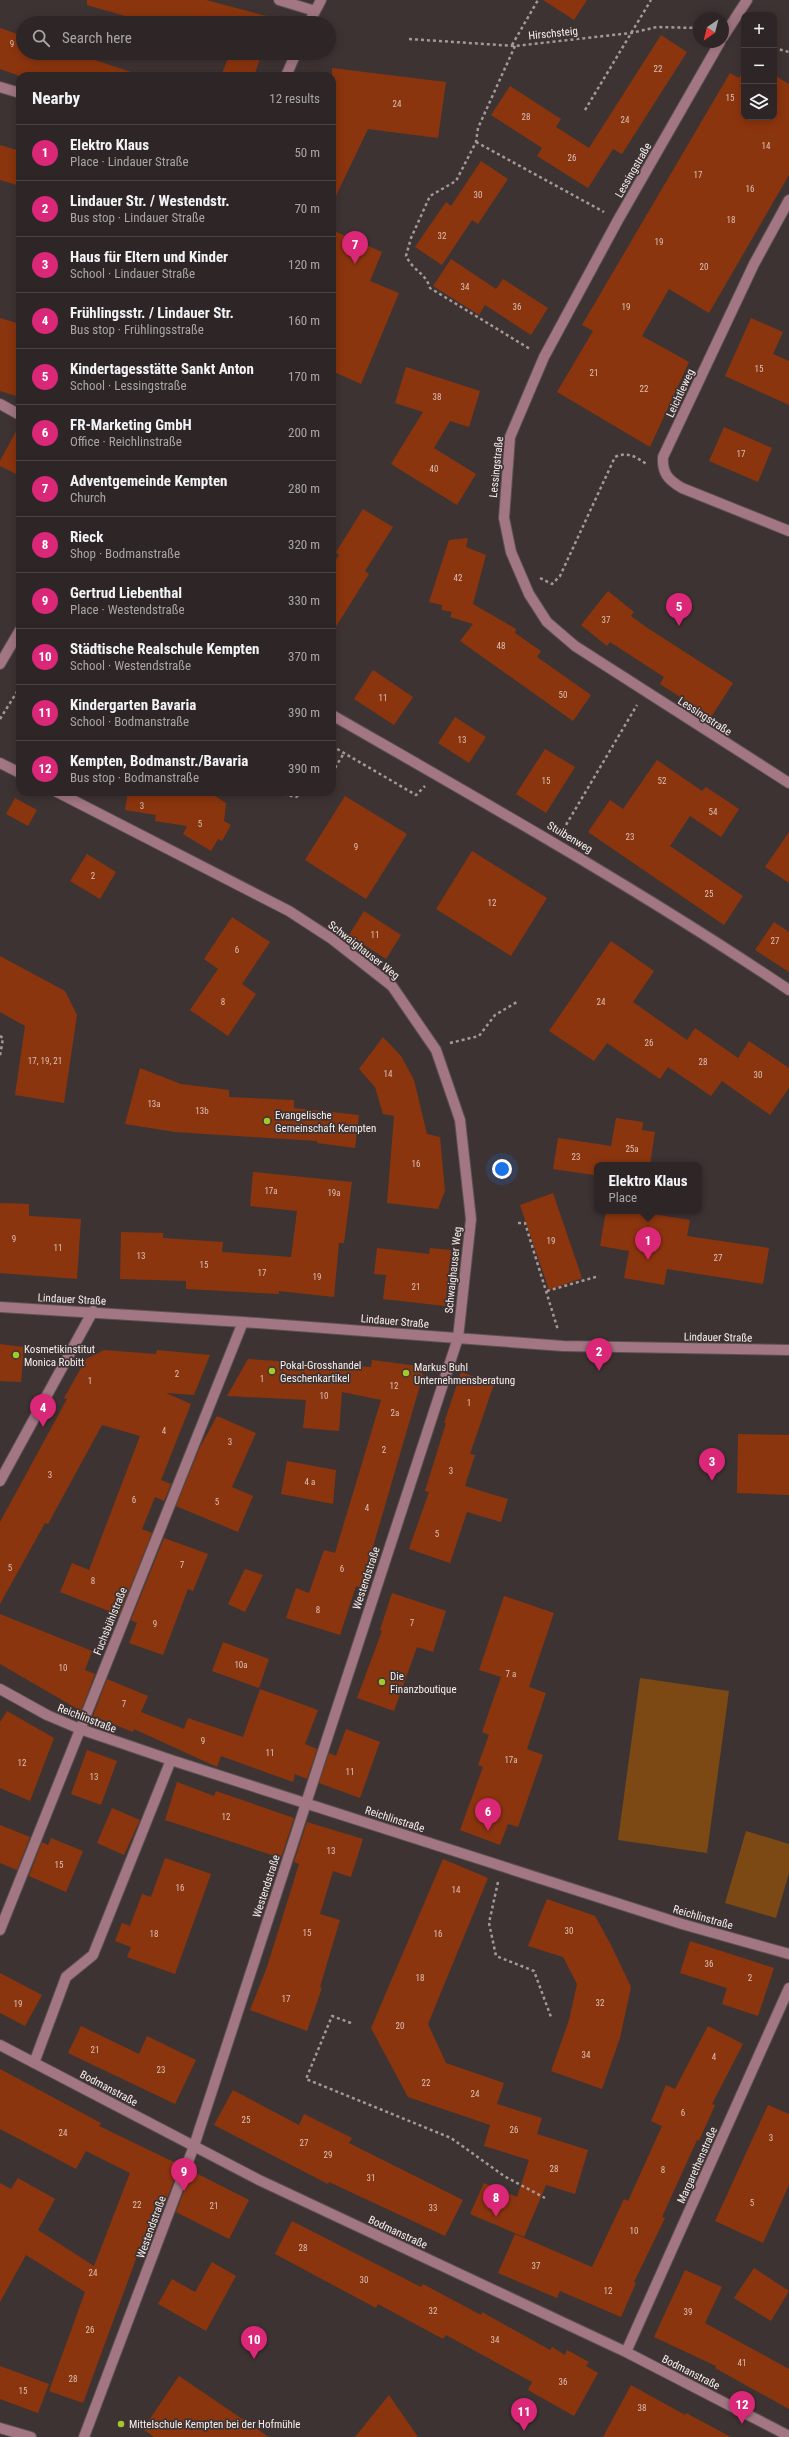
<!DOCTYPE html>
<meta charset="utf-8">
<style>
body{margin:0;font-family:"Roboto Condensed",sans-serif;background:#3a3232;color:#f1f3f6}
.controls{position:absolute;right:12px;top:12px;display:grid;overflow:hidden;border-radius:8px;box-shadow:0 2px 10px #0003}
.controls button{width:36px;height:36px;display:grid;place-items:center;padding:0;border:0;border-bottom:1px solid #494343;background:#2e2626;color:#f1f3f6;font:20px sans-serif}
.compass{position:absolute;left:693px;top:12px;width:36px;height:36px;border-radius:50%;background:#2e2626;box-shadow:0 2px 10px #0003;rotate:215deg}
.you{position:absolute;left:502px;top:1169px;width:14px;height:14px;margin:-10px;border:3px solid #fff;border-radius:50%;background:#1a73e8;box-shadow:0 0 0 6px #1a73e833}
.badge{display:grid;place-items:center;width:26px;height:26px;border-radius:50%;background:#db2777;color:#fff;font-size:13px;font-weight:700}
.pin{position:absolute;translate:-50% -33px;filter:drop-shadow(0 1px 2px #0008)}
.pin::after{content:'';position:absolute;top:21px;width:14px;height:12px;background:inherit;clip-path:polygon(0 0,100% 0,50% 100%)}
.popup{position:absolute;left:594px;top:1162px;width:108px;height:52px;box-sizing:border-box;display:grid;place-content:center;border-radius:8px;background:#2e2626;filter:drop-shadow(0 1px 3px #0005);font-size:13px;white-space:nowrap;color:#a7a5a7}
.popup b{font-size:15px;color:#f1f3f6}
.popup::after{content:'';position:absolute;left:50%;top:100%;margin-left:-8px;border:8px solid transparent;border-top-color:#2e2626}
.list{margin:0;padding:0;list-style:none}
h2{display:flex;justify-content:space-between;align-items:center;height:52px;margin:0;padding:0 16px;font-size:17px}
h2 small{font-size:13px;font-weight:400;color:#a7a5a7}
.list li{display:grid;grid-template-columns:26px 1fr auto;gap:12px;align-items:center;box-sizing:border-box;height:56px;padding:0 16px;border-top:1px solid #494343}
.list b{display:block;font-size:15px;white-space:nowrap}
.list p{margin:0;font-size:13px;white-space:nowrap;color:#a7a5a7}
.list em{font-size:13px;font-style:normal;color:#a7a5a7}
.icon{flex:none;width:22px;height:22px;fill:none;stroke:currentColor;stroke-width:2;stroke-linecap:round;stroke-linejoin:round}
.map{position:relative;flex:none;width:789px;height:2437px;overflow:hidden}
.search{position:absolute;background:#2e2626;box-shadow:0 2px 10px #0003;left:16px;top:16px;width:320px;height:44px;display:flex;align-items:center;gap:10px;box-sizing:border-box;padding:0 14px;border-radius:22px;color:#a7a5a7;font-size:15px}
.panel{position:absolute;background:#2e2626;box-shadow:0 2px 10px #0003;left:16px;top:72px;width:320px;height:724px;border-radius:12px}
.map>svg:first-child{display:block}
.green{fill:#7c4914}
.building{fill:#8b350e}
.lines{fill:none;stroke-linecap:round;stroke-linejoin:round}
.minor-casing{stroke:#5b5151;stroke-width:12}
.path{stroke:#a39999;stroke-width:2.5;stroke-dasharray:3 3;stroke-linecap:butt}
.minor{stroke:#a27683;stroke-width:10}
.poi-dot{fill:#a2c929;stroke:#3e3333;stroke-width:1.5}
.labels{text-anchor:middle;stroke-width:3.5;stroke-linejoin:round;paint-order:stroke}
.number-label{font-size:9px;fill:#dbc0b6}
.street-label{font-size:11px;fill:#f6eeee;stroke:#3e3333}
.poi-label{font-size:11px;fill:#f6eeee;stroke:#3e3333;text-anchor:start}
</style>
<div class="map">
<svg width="789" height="2437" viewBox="0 0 789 2437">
<rect width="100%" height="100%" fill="#3e3333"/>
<path class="green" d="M640,1678L729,1691L707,1853L618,1840Z
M746,1831L789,1844V1873L776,1918L725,1903Z"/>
<path class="building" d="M87,0H206L274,18L272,23H149L87,5Z
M543,0H587L574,20Z
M0,28L23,36V53H74L134,73L133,76H20L0,69Z
M661,35L687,52L622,154L613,149L588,188L537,156L542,148L491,115L510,86L561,119L556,127L589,148Z
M230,53H262L254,76H221Z
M332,68L446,82L438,138L368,129L332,204Z
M744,69V117H774V75L789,84V175L709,313L669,289L642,336L689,362L650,447L557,392L593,331L582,325L730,73L739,78Z
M0,145L20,151V186L0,180Z
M481,161L508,179L478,224L472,220L442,265L415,247L446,202L451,206Z
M332,230L382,252L370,281L399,293L361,384L332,371Z
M451,259L496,289L503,279L548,308L531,335L485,305L479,315L433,286Z
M0,318L20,324V397L0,391Z
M751,318L783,332L773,354L789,361V405L725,376Z
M406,367L480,391L469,427L450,421L434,448L476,474L457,505L391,464L423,412L395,403Z
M20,424V476L0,466V461Z
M724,427L772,448L758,482L709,461Z
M363,509L393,527L365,571L369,574L332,633V566L339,555L336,552Z
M468,538L466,547L486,555L473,604L516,629L515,633L541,651L537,657L591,695L573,721L460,641L473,624L450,617L452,612L442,610V605L429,602L449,540Z
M608,591L634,612L631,616L646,627L733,683L711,717L660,684L664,677L610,642L607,646L581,625Z
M373,670L413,697L394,725L354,699Z
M455,717L486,737L469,763L438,743Z
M545,749L575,767L546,813L516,794Z
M657,760L702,791L706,787L739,809L721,837L690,816L670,846L743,896L724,925L588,832L610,800L623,809Z
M128,792H209L226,803L224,821L231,825L222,841L218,839L211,851L183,834L187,826L155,821L156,815L125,810Z
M345,796L407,834L366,899L305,860Z
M15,798L37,810L28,826L6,814Z
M789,832V883L765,867Z
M472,851L547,898L511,956L436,909Z
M87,854L116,872L100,899L70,881Z
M364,911L401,935L386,959L349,935Z
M232,917L270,942L242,984L256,994L228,1036L190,1010L218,969L204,959Z
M774,922L789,932V972L755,950Z
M611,941L654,971L633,1002L687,1040L695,1028L738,1058L749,1041L789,1068V1088L770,1115L722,1081L711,1096L668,1067L660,1079L607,1043L594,1061L549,1031Z
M0,956L65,991L77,1015L64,1103L15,1095L25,1026L0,1012Z
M383,1037L401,1056L414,1080L427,1134L440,1137L445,1191L438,1209L387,1203L394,1116L383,1114L375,1087L359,1069Z
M140,1068L181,1084L229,1090V1097L294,1100V1108L359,1115L355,1148L317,1143V1141L175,1132L125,1124Z
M616,1118L643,1122L642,1130L655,1132L650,1165H595L594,1175L553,1169L558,1138L611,1146Z
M253,1172L352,1182L344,1243H339L334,1297L279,1291V1294L186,1289V1281L120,1279L121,1232L163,1233V1238L223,1242L222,1252L291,1257L297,1211L250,1206Z
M553,1193L582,1278L549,1290L520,1205Z
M0,1203L29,1204V1216L81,1219L77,1279L0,1273Z
M606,1211H634L690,1220L687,1236L769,1248L763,1284L667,1269L664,1285L624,1278L629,1251L600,1246Z
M377,1248L429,1254L430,1248L451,1250L445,1306L383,1299L386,1275L374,1274Z
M0,1344L24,1347L21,1382L0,1381Z
M104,1350L156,1354L157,1350L210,1355L194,1395L166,1393L191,1404L161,1480L171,1484L164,1501L155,1497L142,1529L152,1533L119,1615L60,1592L72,1563L89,1570L140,1436L102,1425L48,1524L45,1523L0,1604V1522L67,1399L64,1398L86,1359Z
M248,1359L371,1367L372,1360L418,1366L423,1375L361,1588L356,1586L340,1635L286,1618L296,1588L309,1593L324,1550L335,1553L381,1400L342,1392L339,1431L303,1428L306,1400L227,1396Z
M461,1372L494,1384L470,1454L475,1455L465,1486L508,1499L501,1522L467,1512L450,1563L409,1549L429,1492L425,1491L446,1423H444Z
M217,1416L256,1433L232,1487L253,1496L238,1532L176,1506L200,1447Z
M738,1434L789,1435V1495L737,1493Z
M287,1461L336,1470L333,1504L281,1494Z
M164,1538L208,1554L193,1591L188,1589L163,1655L129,1643L137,1623L131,1620Z
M245,1569L263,1575L245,1612L228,1604Z
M392,1593L446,1611L433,1652L417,1647L394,1711L357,1698L382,1631L380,1630Z
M504,1596L554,1613L529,1687L546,1693L527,1749L543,1755L518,1827L508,1824L500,1845L460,1830L483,1767L478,1765L489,1735L482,1732L501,1677L479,1670Z
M0,1614L92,1651L85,1670L95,1674L81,1711L0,1664Z
M223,1642L269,1659L259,1688L212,1671Z
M107,1679L148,1696L141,1712L184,1729L188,1718L243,1737L260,1689L318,1710L305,1744L317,1749L307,1779L295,1774L293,1782L221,1756L217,1767L134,1729L133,1732L93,1716Z
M7,1711L54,1738L30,1801L0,1788V1722Z
M346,1729L380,1742L360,1798L319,1783L329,1753L336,1756Z
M87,1750L117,1761L101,1805L71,1794Z
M177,1782L214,1796L216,1791L294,1818L281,1858L165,1820Z
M112,1808L140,1820L124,1855L97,1843Z
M307,1822L363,1839L351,1877L333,1871L320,1914L340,1920L320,1987L322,1988L307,2031L250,2010L267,1967L299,1864L294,1862Z
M0,1825L30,1837L17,1870L0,1863Z
M51,1838L83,1851L66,1892L29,1876L42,1842L48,1845Z
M165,1858L211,1874L175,1974L127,1957L131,1947L115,1941L122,1923L130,1926L142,1894L151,1897Z
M443,1859L488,1878L428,2024L446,2063L504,2083L497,2104L542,2118L537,2134L588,2150L575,2194L546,2185L524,2237L470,2214L484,2183L517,2197L529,2160L484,2146L490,2125L408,2097L371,2028Z
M547,1899L595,1916L611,1945L631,1987L620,2038L602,2089L551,2071L569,2020L577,1984L563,1957L528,1946Z
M690,1941L774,1968L758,2016L722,2004L727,1988L680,1973Z
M0,1973L42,1995L25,2026L0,2013Z
M81,2026L139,2054L147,2036L196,2060L175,2104L68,2053Z
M708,2026L743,2044L712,2104L715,2105L699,2141L697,2140L662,2217L665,2218L634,2282L636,2283L621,2317L560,2291L557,2298L498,2273L515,2234L592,2267L624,2199L628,2201L662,2126L651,2121L666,2085L675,2089Z
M0,2069L101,2123L99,2126L180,2165L164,2206L157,2202L83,2403L49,2391L85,2292L26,2255L0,2302V2183L11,2189L18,2178L55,2199L38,2230L94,2266L130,2173L86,2151L76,2169L0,2129Z
M233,2090L299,2125L304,2114L352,2138L349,2143L463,2200L445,2236L329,2182L328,2184L214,2125Z
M768,2105L789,2114V2185L763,2243L715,2221Z
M192,2171L249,2200L229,2239L176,2212Z
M292,2221L421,2287L423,2284L481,2315L482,2312L550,2350L552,2347L565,2355L567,2350L589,2362L586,2366L598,2373L574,2416L528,2390L532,2382L446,2335L443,2339L378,2304L376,2308L275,2254Z
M212,2262L236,2276L206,2331L158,2304L172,2279L195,2292Z
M754,2268L789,2291L771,2321L734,2298Z
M685,2270L722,2287L705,2323L789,2369V2409L715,2368L716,2366L654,2337Z
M0,2366L49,2384L38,2413L0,2399Z
M179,2376L269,2437H154L143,2429Z
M631,2385L685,2415L686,2413L731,2437H603Z
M389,2395L418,2437H355Z"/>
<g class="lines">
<g class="minor-casing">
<path id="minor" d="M279,0L315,11
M309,23L321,0
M723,37L747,0
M720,42L618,220L544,357L510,437L504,518L511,552L529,594L547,622L575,646L789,783
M286,76L296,53
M0,87L20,93
M789,200L754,264L663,457C662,473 668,480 682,488L789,531
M0,404L20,415
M0,664L20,630
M332,715C487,804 640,890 789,990
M0,763L20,773
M57,792L289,911L332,939L392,986L436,1050L460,1120L471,1219L458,1338L194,2146L84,2437
M0,1307L243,1322L563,1346L789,1350
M0,1481L93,1311
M0,1689L47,1715L80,1729L171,1760L682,1924L789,1954
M0,1930L243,1322
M0,2045L259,2180L626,2352L789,2436
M34,2063L66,1977L93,1955L171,1760
M626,2352L789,1988
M0,2428L31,2437"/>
</g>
<path class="path" d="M409,39L515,46L631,33L657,27L699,28
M512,45L538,0
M515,46L478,128L476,142L456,181L430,196L411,238L406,256C414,272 425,272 430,288L530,349
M774,48L789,52
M585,110L651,0
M476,142L604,212
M540,578L552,584L560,576L615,457C628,451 636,457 648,465
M0,719L20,687
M332,746L416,795L425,786
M332,773L344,753
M272,792L296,797L304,792
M563,830L637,705
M0,1036L3,1038L0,1056
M450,1043L479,1036L495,1015L517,1002
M518,1223H525L558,1330
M547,1291L599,1276
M498,1882L489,1923L496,1956L534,1971L551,2017
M351,2023L332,2016L306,2079L451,2138L504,2176L545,2198"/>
<use href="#minor" class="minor"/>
</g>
<g class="poi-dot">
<circle cx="267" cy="1121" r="4"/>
<circle cx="16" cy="1355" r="4"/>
<circle cx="272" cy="1371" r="4"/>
<circle cx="406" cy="1373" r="4"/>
<circle cx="382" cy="1682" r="4"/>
<circle cx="121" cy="2424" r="4"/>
</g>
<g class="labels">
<g class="number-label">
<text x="12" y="47">9</text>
<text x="658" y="72">22</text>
<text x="730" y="101">15</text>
<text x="397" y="107">24</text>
<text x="526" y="120">28</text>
<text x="625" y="123">24</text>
<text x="766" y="149">14</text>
<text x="572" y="161">26</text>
<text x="698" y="178">17</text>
<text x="750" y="192">16</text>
<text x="478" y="198">30</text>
<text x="731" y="223">18</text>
<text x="442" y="239">32</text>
<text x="659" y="245">19</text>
<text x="704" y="270">20</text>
<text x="465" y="290">34</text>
<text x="517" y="310">36</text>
<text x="626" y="310">19</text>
<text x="759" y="372">15</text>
<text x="594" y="376">21</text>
<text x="644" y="392">22</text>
<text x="437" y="400">38</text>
<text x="741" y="457">17</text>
<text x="434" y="472">40</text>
<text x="458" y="581">42</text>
<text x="606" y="623">37</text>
<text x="501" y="649">48</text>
<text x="563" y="698">50</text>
<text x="383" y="701">11</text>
<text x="462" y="743">13</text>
<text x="546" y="784">15</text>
<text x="662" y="784">52</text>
<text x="142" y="809">3</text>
<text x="713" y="815">54</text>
<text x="200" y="827">5</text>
<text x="630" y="840">23</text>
<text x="356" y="850">9</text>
<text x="93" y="879">2</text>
<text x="709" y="897">25</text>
<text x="492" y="906">12</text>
<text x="375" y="938">11</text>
<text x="775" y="944">27</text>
<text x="237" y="953">6</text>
<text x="223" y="1005">8</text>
<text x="601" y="1005">24</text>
<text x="649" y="1046">26</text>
<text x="45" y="1064">17, 19, 21</text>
<text x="703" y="1065">28</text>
<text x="388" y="1077">14</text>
<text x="758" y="1078">30</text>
<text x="154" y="1107">13a</text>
<text x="202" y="1114">13b</text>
<text x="632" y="1152">25a</text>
<text x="576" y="1160">23</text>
<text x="416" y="1167">16</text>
<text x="271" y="1194">17a</text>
<text x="334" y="1196">19a</text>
<text x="14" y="1242">9</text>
<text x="551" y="1244">19</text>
<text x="58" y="1251">11</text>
<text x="141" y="1259">13</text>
<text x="718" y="1261">27</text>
<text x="204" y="1268">15</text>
<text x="262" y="1276">17</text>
<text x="317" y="1280">19</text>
<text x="416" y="1290">21</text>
<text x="177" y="1377">2</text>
<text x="262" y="1382">1</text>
<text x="90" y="1384">1</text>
<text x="394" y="1389">12</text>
<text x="324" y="1399">10</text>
<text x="469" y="1406">1</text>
<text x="395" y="1416">2a</text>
<text x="164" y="1434">4</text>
<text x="230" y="1445">3</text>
<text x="384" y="1453">2</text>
<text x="451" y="1474">3</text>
<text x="50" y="1478">3</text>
<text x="310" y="1485">4 a</text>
<text x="134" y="1503">6</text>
<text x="217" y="1505">5</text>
<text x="367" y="1511">4</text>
<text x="437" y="1537">5</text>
<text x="182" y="1568">7</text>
<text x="10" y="1571">5</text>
<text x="342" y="1572">6</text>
<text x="93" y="1584">8</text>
<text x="318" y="1613">8</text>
<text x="412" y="1626">7</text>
<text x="155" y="1627">9</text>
<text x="241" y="1668">10a</text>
<text x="63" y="1671">10</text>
<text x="511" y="1677">7 a</text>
<text x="124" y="1707">7</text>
<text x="203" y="1744">9</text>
<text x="270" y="1756">11</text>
<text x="511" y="1763">17a</text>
<text x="22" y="1766">12</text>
<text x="350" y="1775">11</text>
<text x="94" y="1780">13</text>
<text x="226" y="1820">12</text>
<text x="331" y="1854">13</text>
<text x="59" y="1868">15</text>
<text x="180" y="1891">16</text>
<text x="456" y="1893">14</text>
<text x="569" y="1934">30</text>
<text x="307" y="1936">15</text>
<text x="154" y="1937">18</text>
<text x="438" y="1937">16</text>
<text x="709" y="1967">36</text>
<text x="420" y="1981">18</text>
<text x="750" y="1981">2</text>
<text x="286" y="2002">17</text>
<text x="600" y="2006">32</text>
<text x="18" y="2007">19</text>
<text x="400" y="2029">20</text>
<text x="95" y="2053">21</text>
<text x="586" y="2058">34</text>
<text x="714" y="2060">4</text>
<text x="161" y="2073">23</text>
<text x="426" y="2086">22</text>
<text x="475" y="2097">24</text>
<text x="683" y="2116">6</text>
<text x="246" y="2123">25</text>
<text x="514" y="2133">26</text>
<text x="63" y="2136">24</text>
<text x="771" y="2141">3</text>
<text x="304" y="2146">27</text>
<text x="328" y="2158">29</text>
<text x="554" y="2172">28</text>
<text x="663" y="2173">8</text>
<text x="371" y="2181">31</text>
<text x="752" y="2206">5</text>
<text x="137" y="2208">22</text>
<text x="214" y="2209">21</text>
<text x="433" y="2211">33</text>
<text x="634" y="2234">10</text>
<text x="303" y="2251">28</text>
<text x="536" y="2269">37</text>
<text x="93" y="2276">24</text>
<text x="364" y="2283">30</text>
<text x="608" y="2294">12</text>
<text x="433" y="2314">32</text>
<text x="688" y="2315">39</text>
<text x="90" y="2333">26</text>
<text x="495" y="2343">34</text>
<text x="742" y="2366">41</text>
<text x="73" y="2382">28</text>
<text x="563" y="2385">36</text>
<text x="23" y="2394">15</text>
<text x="642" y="2411">38</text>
</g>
<g class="street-label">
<text transform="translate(553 33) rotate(-6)" y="4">Hirschsteig</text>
<text transform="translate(633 170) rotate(-60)" y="4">Lessingstraße</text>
<text transform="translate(680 393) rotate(-65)" y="4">Leichtleweg</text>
<text transform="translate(496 467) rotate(-84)" y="4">Lessingstraße</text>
<text transform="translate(705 716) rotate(33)" y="4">Lessingstraße</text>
<text transform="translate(570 837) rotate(31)" y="4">Stuibenweg</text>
<text transform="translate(364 950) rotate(38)" y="4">Schwaighauser Weg</text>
<text transform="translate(453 1270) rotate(-84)" y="4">Schwaighauser Weg</text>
<text transform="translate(72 1299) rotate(3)" y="4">Lindauer Straße</text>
<text transform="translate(395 1321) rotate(5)" y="4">Lindauer Straße</text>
<text transform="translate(718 1337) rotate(1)" y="4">Lindauer Straße</text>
<text transform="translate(366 1578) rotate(-72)" y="4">Westendstraße</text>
<text transform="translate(110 1621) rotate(-68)" y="4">Fuchsbühlstraße</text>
<text transform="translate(87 1718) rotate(21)" y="4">Reichlinstraße</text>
<text transform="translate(395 1819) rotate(18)" y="4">Reichlinstraße</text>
<text transform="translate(266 1886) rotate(-72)" y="4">Westendstraße</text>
<text transform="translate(703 1917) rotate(16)" y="4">Reichlinstraße</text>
<text transform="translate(109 2088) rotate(28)" y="4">Bodmanstraße</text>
<text transform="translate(697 2165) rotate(-66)" y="4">Margarethenstraße</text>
<text transform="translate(151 2227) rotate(-70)" y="4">Westendstraße</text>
<text transform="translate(398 2232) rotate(25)" y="4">Bodmanstraße</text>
<text transform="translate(691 2372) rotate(27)" y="4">Bodmanstraße</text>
</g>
<g class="poi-label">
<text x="275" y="1119">Evangelische<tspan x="275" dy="13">Gemeinschaft Kempten</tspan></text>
<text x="24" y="1353">Kosmetikinstitut<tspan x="24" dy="13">Monica Robitt</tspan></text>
<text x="280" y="1369">Pokal-Grosshandel<tspan x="280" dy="13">Geschenkartikel</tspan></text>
<text x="414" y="1371">Markus Buhl<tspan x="414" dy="13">Unternehmensberatung</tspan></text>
<text x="390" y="1680">Die<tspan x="390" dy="13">Finanzboutique</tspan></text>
<text x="129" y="2428">Mittelschule Kempten bei der Hofmühle</text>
</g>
</g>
</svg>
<div class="controls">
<button>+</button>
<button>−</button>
<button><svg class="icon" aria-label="layers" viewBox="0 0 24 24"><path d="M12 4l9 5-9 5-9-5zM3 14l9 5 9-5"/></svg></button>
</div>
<svg class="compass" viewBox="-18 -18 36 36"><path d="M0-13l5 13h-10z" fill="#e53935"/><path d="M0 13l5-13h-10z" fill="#a7a5a7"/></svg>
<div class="you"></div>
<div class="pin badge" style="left:648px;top:1260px">1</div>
<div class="popup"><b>Elektro Klaus</b>Place</div>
<div class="pin badge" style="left:599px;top:1371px">2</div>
<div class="pin badge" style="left:712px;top:1481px">3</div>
<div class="pin badge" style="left:43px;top:1427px">4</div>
<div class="pin badge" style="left:679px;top:626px">5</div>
<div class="pin badge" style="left:488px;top:1831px">6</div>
<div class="pin badge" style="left:355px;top:264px">7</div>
<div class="pin badge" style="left:496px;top:2217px">8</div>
<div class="pin badge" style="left:184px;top:2191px">9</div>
<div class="pin badge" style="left:254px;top:2359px">10</div>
<div class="pin badge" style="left:524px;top:2431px">11</div>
<div class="pin badge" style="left:742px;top:2424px">12</div>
<div class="search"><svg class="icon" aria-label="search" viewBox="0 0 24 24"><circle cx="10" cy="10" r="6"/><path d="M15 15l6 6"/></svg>Search here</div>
<section class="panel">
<h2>Nearby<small>12 results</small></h2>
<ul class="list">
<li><span class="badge">1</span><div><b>Elektro Klaus</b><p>Place · Lindauer Straße</p></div><em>50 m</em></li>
<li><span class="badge">2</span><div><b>Lindauer Str. / Westendstr.</b><p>Bus stop · Lindauer Straße</p></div><em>70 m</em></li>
<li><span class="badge">3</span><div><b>Haus für Eltern und Kinder</b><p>School · Lindauer Straße</p></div><em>120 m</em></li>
<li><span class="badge">4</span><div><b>Frühlingsstr. / Lindauer Str.</b><p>Bus stop · Frühlingsstraße</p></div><em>160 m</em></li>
<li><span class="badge">5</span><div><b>Kindertagesstätte Sankt Anton</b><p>School · Lessingstraße</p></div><em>170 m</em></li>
<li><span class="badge">6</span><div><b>FR-Marketing GmbH</b><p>Office · Reichlinstraße</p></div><em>200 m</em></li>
<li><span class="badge">7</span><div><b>Adventgemeinde Kempten</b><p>Church</p></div><em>280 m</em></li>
<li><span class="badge">8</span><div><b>Rieck</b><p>Shop · Bodmanstraße</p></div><em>320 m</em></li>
<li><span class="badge">9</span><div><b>Gertrud Liebenthal</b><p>Place · Westendstraße</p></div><em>330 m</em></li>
<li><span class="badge">10</span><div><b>Städtische Realschule Kempten</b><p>School · Westendstraße</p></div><em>370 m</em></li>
<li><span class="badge">11</span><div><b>Kindergarten Bavaria</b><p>School · Bodmanstraße</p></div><em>390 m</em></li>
<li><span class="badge">12</span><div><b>Kempten, Bodmanstr./Bavaria</b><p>Bus stop · Bodmanstraße</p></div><em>390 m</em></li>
</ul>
</section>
</div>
